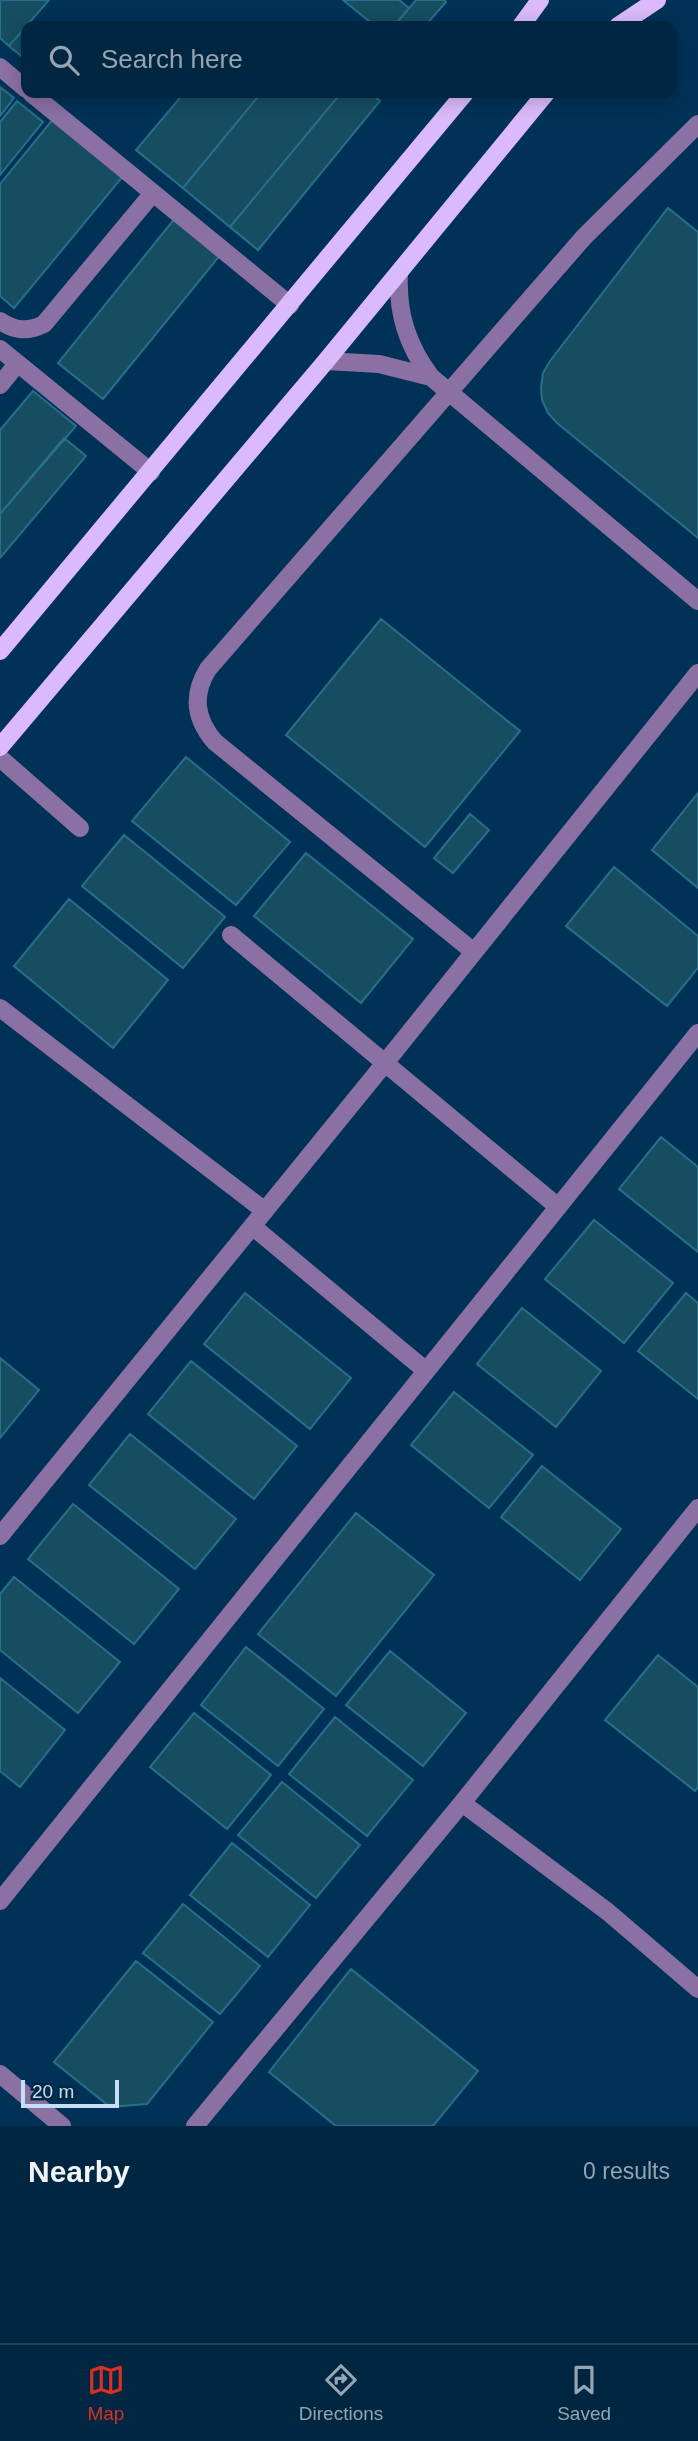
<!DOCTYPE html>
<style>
body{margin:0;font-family:Arial,sans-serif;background:#0e324c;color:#f1f3f6}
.scale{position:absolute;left:21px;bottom:18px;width:98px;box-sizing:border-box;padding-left:7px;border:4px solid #c6def5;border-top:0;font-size:19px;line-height:24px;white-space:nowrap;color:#c6def5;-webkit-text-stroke:5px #042844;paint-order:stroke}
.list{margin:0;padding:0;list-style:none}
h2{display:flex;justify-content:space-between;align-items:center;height:91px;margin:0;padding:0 28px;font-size:30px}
h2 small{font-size:23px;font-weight:400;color:#95a5b1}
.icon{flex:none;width:38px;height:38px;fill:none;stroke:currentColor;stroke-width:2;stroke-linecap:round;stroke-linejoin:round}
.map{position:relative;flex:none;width:698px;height:2126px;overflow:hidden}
.search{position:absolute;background:#002641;box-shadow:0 4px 18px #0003;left:21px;right:21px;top:21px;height:77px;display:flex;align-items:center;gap:18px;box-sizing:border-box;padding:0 24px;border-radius:14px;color:#95a5b1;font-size:26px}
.sheet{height:217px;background:#002641}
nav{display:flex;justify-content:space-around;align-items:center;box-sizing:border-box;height:98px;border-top:2px solid #22435a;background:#002641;font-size:19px;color:#95a5b1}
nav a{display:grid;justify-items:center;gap:4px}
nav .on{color:#d93025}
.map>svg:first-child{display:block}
.building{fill:#164d61;stroke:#276f8a;stroke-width:2}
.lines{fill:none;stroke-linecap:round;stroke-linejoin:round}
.minor{stroke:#8a70a3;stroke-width:18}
.major{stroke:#dabafa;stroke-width:18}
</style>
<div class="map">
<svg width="698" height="2126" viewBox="0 0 698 2126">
<rect width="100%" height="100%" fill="#003257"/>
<path class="building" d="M0,0H49L9,46L0,38Z
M343,0H399L409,8L394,26H375Z
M416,0H444L446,2L425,26H394Z
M26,26V60L9,46Z
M0,87L14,98L0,116Z
M184,93H261L183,188L136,150Z
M261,93H341L230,227L183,188Z
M341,93H370L380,101L258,250L230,227Z
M17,101L43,122L0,175V122Z
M54,118L124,175L14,308L0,296V184Z
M668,208L698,232V538L557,423L548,413L542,400L541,387L543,373L550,361Z
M176,217L221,254L103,399L58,363Z
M33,391L76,426L0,514V430Z
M64,438L86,456L0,558V514Z
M381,619L520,731L425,847L286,735Z
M186,757L290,842L236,905L132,821Z
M698,793V888L652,850Z
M470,814L489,830L453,873L434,858Z
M124,835L225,917L183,968L82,886Z
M306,853L413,939L361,1003L254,916Z
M614,867L698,936V968L667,1006L566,926Z
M69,899L168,980L113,1048L14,966Z
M661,1137L698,1167V1252L619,1189Z
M594,1220L673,1283L624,1343L545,1279Z
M245,1293L351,1378L310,1429L204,1344Z
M686,1293L698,1303V1399L638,1351Z
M522,1308L601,1371L556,1427L477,1364Z
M0,1358L39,1390L0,1438Z
M191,1361L297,1446L254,1499L148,1414Z
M454,1392L533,1455L489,1508L411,1445Z
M130,1434L236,1519L195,1569L89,1485Z
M542,1466L621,1529L580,1580L501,1517Z
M73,1504L179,1589L134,1644L28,1559Z
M356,1513L434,1575L336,1696L258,1634Z
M14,1577L120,1662L78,1713L0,1650V1594Z
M246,1647L324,1709L278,1766L201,1705Z
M390,1651L466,1713L423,1766L346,1705Z
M658,1655L698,1687V1787L695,1791L605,1720Z
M0,1678L65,1730L20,1787L0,1771Z
M194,1713L271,1775L227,1829L150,1767Z
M335,1717L413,1780L367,1836L289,1774Z
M282,1782L360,1845L316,1898L238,1835Z
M232,1843L310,1905L268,1957L190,1895Z
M183,1904L260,1966L220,2014L143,1953Z
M136,1961L213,2022L147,2104L110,2107L54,2062Z
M351,1969L478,2071L433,2126H336L269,2072Z"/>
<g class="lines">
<path class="minor" d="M0,67L26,89
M31,93L290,305
M399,273C397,313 407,345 431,377L698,601
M0,321C15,331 28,332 44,324L153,193
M0,349L151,472
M326,361L379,364L431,377
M0,385L17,364
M0,758L80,828
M231,935L557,1206
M474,952L215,742C195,719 192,695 208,669L584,237L698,124
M0,1008L265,1211
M252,1226L425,1370
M0,1536L385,1063L698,673
M462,1803L608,1912L698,1989
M0,1901L698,1033
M0,2074L62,2126
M195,2126L462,1803L698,1508"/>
<path class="major" d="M521,26L540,0
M618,26L657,0
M0,651L465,93
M0,747L326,361L546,93"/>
</g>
</svg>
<div class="scale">20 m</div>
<div class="search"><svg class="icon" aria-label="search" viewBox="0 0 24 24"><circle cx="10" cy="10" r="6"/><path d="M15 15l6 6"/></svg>Search here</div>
</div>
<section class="sheet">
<h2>Nearby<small>0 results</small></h2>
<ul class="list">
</ul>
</section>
<nav>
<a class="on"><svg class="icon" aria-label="map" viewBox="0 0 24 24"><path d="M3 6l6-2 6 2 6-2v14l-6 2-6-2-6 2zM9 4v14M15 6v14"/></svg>Map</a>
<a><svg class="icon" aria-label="directions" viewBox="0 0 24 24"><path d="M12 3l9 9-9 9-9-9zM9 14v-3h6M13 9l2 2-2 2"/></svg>Directions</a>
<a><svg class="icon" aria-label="saved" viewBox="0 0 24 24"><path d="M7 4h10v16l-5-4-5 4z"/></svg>Saved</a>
</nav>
